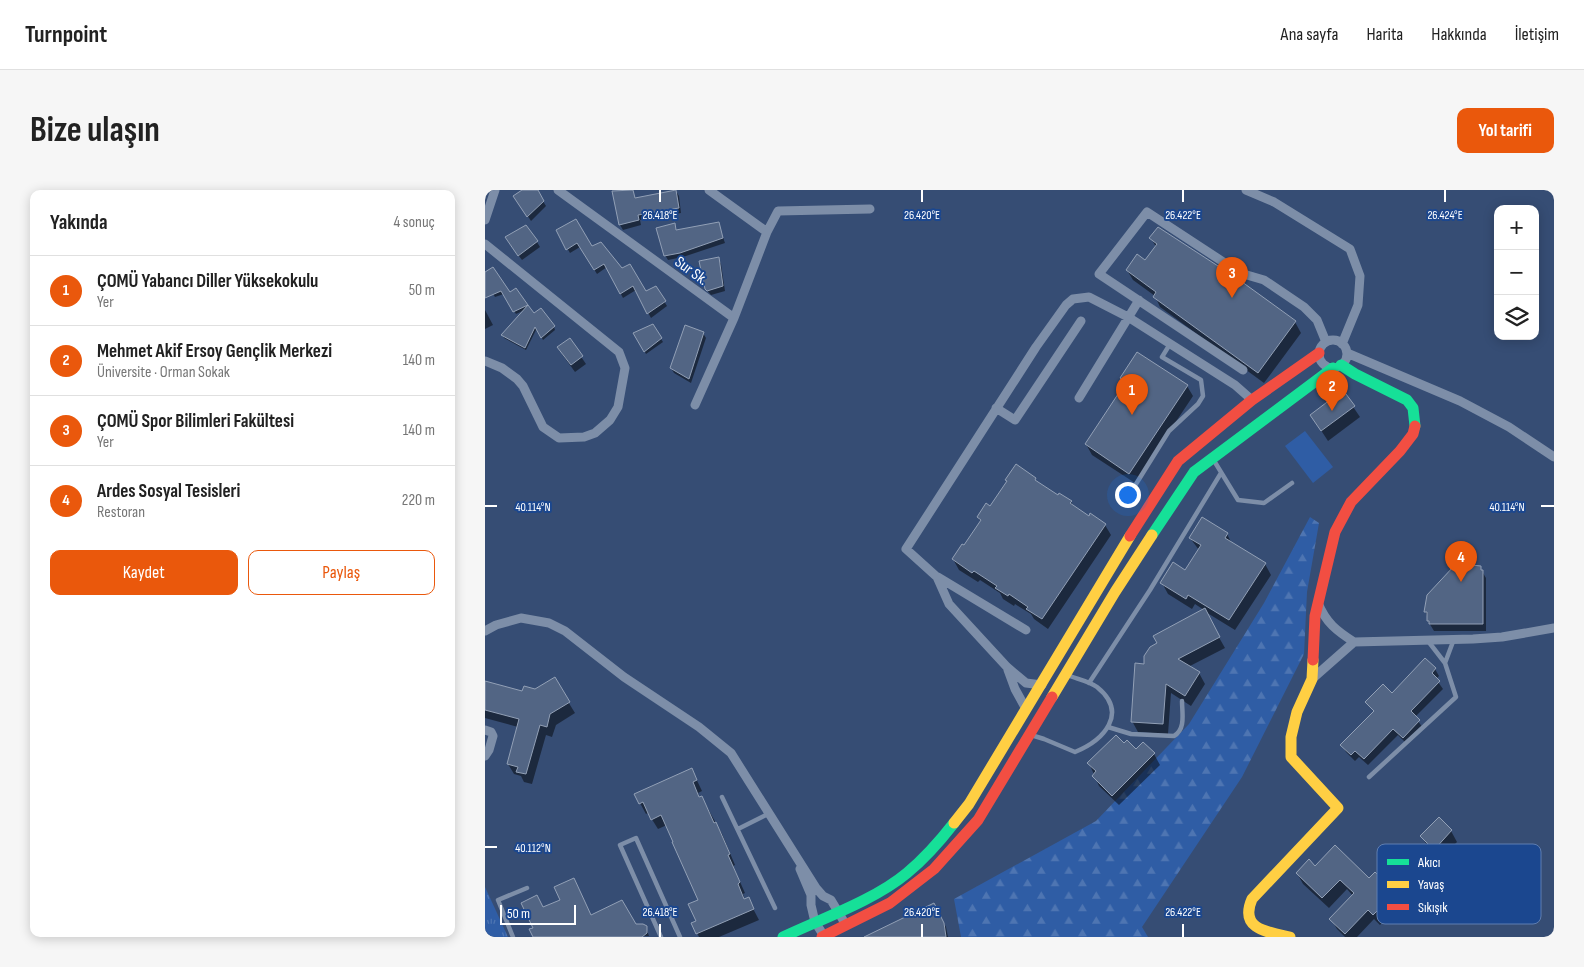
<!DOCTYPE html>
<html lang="tr">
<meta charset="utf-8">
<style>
body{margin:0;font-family:"Sofia Sans Condensed",sans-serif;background:#f6f6f6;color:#222}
.controls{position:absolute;right:15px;top:15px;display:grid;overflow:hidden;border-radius:10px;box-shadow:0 2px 12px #0003}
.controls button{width:45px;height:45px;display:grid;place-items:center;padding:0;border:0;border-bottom:1px solid #e0e0e0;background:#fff;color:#222;font:25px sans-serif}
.scale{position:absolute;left:15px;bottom:12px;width:76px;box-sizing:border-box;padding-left:5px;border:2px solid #fff;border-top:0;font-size:14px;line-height:18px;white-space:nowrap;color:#fff;-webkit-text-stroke:4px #1b478f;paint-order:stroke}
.you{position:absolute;left:642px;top:304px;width:18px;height:18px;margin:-12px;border:4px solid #fff;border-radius:50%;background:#1a73e8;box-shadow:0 0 0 8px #1a73e833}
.badge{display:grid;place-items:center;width:32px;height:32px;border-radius:50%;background:#ea580c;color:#fff;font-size:16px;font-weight:700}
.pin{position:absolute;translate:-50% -41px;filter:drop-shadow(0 1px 2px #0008)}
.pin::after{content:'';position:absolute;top:26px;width:18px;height:15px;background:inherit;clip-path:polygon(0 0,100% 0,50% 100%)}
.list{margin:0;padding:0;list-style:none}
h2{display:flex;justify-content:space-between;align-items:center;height:65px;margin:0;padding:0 20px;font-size:21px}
h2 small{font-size:16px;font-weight:400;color:#767676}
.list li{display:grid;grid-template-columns:32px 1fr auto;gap:15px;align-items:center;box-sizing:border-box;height:70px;padding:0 20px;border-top:1px solid #e0e0e0}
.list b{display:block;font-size:19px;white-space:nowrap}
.list p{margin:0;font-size:16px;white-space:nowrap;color:#767676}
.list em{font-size:16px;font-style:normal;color:#767676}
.actions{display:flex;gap:10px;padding:15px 20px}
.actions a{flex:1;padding:11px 0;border:1px solid #ea580c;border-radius:10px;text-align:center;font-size:18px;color:#ea580c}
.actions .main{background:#ea580c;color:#fff}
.icon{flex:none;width:28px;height:28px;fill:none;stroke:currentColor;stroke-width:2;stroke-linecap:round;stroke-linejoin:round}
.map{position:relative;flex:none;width:1069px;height:747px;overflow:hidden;border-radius:10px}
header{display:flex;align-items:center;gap:30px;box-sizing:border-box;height:70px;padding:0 25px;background:#fff;border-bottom:1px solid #e0e0e0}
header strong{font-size:24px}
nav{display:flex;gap:28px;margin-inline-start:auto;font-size:18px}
.intro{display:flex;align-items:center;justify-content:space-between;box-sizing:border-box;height:120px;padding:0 30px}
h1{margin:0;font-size:35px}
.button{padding:12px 22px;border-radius:10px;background:#ea580c;color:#fff;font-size:18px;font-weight:700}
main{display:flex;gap:30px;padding:0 30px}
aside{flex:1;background:#fff;border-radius:10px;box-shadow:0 2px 12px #0003}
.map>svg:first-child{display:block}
.green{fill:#2f5da5}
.forest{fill:url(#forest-firs)}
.park{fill:url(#park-tufts)}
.shadow{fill:#0007}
.building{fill:#526584;stroke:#92a0b6}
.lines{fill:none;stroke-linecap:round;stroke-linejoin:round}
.lane{stroke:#7d8ea8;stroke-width:4.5}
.street{stroke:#7d8ea8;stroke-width:9}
.fast{stroke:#16e098;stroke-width:11}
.slow{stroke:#ffcf43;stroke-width:11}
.jam{stroke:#f24e42;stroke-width:11}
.ticks{fill:none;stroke:#fff;stroke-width:2}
.labels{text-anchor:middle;stroke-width:4;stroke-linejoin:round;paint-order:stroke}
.street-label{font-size:16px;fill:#fff;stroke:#1b478f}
.key{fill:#1b478f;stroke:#5f7eb1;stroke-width:1}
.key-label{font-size:14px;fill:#fff}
.ticks-label{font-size:12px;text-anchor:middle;fill:#fff;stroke:#1b478f;stroke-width:4;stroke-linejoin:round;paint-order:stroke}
</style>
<header>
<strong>Turnpoint</strong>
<nav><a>Ana sayfa</a><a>Harita</a><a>Hakkında</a><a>İletişim</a></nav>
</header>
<div class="intro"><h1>Bize ulaşın</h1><a class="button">Yol tarifi</a></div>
<main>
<aside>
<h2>Yakında<small>4 sonuç</small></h2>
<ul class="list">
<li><span class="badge">1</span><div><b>ÇOMÜ Yabancı Diller Yüksekokulu</b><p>Yer</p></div><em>50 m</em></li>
<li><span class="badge">2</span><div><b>Mehmet Akif Ersoy Gençlik Merkezi</b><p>Üniversite · Orman Sokak</p></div><em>140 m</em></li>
<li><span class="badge">3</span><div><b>ÇOMÜ Spor Bilimleri Fakültesi</b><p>Yer</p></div><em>140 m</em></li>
<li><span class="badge">4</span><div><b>Ardes Sosyal Tesisleri</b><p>Restoran</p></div><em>220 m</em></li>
</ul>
<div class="actions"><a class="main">Kaydet</a><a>Paylaş</a></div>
</aside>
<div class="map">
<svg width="1069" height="747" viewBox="0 0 1069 747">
<defs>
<pattern id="forest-firs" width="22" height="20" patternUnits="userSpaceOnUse" patternTransform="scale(1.25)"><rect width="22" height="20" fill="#2f5da5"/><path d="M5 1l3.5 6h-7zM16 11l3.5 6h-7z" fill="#4e75b2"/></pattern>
<pattern id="park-tufts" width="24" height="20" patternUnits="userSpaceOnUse" patternTransform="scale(1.25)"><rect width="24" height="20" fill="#2f5da5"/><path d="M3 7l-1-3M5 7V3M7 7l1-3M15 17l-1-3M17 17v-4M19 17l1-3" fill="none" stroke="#4e75b2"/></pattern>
</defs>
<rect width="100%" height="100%" fill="#364d74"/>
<path class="green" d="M820,241L848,277L828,293L800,256Z"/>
<path class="forest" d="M825,327L834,333L822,402L819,464L757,587L657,737L663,747H476L469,709L611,631L704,534L779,413Z"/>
<path class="park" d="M0,697L23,747H0Z"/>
<path class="shadow" d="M40,0H51L61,16L46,31L33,11Z
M147,0L151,9L191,1L194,6L196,23L155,30L156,35L138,40L135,35L128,2Z
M233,33L240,53L198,67L183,70L180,65L189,35L192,41Z
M72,41L106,58L136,80L161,103L171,98L182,116L166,128L151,100L138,108L122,77L112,84L95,57L85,63Z
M666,48L810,132L816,143L779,193L675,117L670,106L648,90L642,80L660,72L671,57Z
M52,52L55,57L37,70L24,53Z
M233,69L236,74L240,101L226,105L221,99Z
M0,83L25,103L31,100L48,125L69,137L70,140L58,150L52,138L41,160L19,148L18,145L40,120L31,124L19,104L10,107L0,91Z
M0,120L8,135L0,139Z
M167,135L178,152L161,164L150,143Z
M218,143L221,148L206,193L189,183L186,178Z
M84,149L101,174L90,182L77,164Z
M636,188L702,196L708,206L650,293L607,265L601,254L641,195Z
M858,202L875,227L843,251L826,225Z
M550,289L553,294L573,307L575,305L586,312L589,317L604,327L620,335L626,345L563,439L549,429L546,424L530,414L529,416L518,409L515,403L495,390L493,392L474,380L468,369L480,357L496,332L493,327Z
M742,344L747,354L780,374L786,385L750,440L719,421L740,458L703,477L714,483L720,494L706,516L686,503L683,544L653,542L647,531L660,475L719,420L710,414L707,419L683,404L677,393L701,381L714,360L705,348Z
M995,378L1001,388V441H949L943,431L941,422Z
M950,479L954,486L951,489L958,499L930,527L938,538L922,554L913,545L883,575L874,567L870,571L861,562L857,555L889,522L882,512L907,504Z
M69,489L90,523L71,535L67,547L61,545L47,594L39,592L36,586L29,584L23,574L33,537L0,528V492L38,503L50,500Z
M639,555L651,561L669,564L675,575L634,615L614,596L604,573Z
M207,580L217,601L213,603L215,608H217L237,644L250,675L248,676L260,703L258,704L260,710L263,709L274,730L234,747H214L208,734L212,732L215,710L182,635L173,639L163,623L161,624L150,604Z
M954,629L966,641L972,652L955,669L943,657L937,647Z
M830,677L884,690L904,697L910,708L904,714L908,721L895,735L889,729L872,747H860L852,739L846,729L868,706L862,699L844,718L818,694L812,683Z
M58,719L161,738L164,746L49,747V739Z
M452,721L461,737L463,747H382Z"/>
<path class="building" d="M37,0H53L59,11L42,27L28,6Z
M148,0L150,8L191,0L194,18L153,25L154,30L134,35L127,1Z
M91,29L107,56L116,52L137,78L145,74L161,101L171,96L181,111L162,124L148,96L135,104L119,74L109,80L92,53L81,60L71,40Z
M234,32L238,48L195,63L179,66L171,38L190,33L191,40Z
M41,35L53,51L33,66L20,47Z
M673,37L753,89L811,131L773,183L668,107L671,102L641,80L652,64L660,70L672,54L664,48Z
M234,67L238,96L222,101L220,99L214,71Z
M8,77L25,102L31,98L43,115L28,122L16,101L0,108V82Z
M43,115L49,123L56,118L70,136L56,148L50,137L40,158L16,145Z
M168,134L177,148L159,162L148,143Z
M200,135L219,142L204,189L185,178Z
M85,148L98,166L86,175L72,157Z
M652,162L703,195L644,284L600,254L641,192L635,188Z
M858,200L870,216L836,241L825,225Z
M531,274L551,288L550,290L573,305L574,303L587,311L585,313L604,326L605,323L621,334L557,429L541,419L543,417L524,404L523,406L510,398L512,396L489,381L487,383L467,369L477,354L479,355L496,330L492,327L501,313L505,316L522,291L520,290Z
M717,327L743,343L740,348L781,373L744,430L703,405L701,409L675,393L688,372L700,380L716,355L704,348Z
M977,374L996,376V380H998V434H944V431H942V422H939L942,405L969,376H977Z
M720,418L735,447L693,469L715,482L700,506L681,494L678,534L646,532L650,473L659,474V466L665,457L672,453L668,446Z
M940,468L951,478L947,483L955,491L926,521L935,530L918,548L908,539L879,569L870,561L866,565L855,555L889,521L880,512L898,494L907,503Z
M70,487L85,512L65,524L62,537L55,535L41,584L31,582L33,577L22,574L34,529L0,520V491L37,501L39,496L50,499Z
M631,545L639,553L642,550L651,559L658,552L670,563L627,606L607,586L611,581L602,573Z
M207,578L212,590L208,592L214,607L217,606L229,633L231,632L245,664L243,665L255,692L253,694L259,709L264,707L269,719L211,744L206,733L211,731L203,714L213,710L187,652H188L176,625L166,630L158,612L154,614L149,604Z
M954,627L967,640L949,660L935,646Z
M850,655L884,688L890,682L905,697L898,704L903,710L888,725L883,720L860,744L844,729L869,703L855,690L837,708L811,683L824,669L830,676Z
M89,688L106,725L137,710L151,734H158L162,736V743L157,747H48L44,739L48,738L36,713L52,705L58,717L75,710L69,697Z
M449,713L459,733L461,747H379Z"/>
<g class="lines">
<path class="lane" d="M728,269L753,310L779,313L807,293
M651,294L684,241L713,214L718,206L716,190L677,167L685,154
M960,473L969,449
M604,493L665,400L736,283
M623,537L646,544L689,546C701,539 697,523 697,511
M546,545L559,549L590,562C619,550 644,523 612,497C604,491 592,489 582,485
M884,587L971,507L960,473L943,451
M237,607L290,718
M253,639L281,625
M28,747L13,710L42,698
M176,747L135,655L151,648L195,747"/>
<path class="street" d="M73,0L249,128
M224,0L282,42
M761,0L789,12L865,59L875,86L873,115L857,154
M0,30L10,0
M0,54L134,162L140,178L133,217L125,230L110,243L99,247L74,248L58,237L38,196L32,189L17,178L0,171
M834 164a14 14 0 1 1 28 0a14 14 0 1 1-28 0Z
M862,163L975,211L1024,237L1069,267
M758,180L614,84L662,22L755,83L779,90L819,117L832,130L841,152
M594,208L654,110
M210,215L249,128L282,42L293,21L385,19
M511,218L530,230L596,131
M453,387L541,440
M833,413C841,433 852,441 869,452L988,449L1017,447L1069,438
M0,441L11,435L36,428L64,433L80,441L139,487L214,537L246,563L331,698L338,706L346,710L361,735
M523,480L530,499L541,519
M827,489L869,452
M557,495L541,493L522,477L464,414L452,387L421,359L551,157L581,115L588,109L604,107L643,127L750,195L767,210
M0,540L6,542L8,546L4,560L0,566
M315,679L326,705V715L330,732L339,746"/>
<path class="fast" d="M856,175L870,184L922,210L928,218L930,236
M667,345L709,282L848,178
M298,747C336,729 390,710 422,683C439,669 455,651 469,633"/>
<path class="slow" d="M567,507L630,402L667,345
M469,633L484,614L645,346
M805,747C782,742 754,739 767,709L853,618L806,567V547L812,522L827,489L828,470"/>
<path class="jam" d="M645,346L693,271L767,210L834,163
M828,470L830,426L850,342L866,312L915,261L928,244L930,236
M337,747L405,713L449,679L493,630L567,507"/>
</g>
<path class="ticks" d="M175,0V12M437,0V12M698,0V12M960,0V12M0,316H12M1056,316H1069M0,657H12M175,734V747M437,734V747M698,734V747"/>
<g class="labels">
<g class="street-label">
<text transform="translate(207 80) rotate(36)" y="6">Sur Sk.</text>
</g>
</g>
<rect x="892" y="654" width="164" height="80" rx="8" class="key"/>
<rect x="902" y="669" width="22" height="6" fill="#16e098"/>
<rect x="902" y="691" width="22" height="7" fill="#ffcf43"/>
<rect x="902" y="714" width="22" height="6" fill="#f24e42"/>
<g class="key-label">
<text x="933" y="677">Akıcı</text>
<text x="933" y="699">Yavaş</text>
<text x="933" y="722">Sıkışık</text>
</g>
<g class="ticks-label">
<text x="175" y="29">26.418°E</text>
<text x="437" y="29">26.420°E</text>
<text x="698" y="29">26.422°E</text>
<text x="960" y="29">26.424°E</text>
<text x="48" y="321">40.114°N</text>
<text x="1022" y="321">40.114°N</text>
<text x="48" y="662">40.112°N</text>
<text x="175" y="726">26.418°E</text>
<text x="437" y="726">26.420°E</text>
<text x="698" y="726">26.422°E</text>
</g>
</svg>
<div class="controls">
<button>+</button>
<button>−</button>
<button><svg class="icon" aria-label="layers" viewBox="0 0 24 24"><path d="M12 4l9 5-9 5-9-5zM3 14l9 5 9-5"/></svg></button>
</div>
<div class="scale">50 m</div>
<div class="you"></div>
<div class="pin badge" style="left:647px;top:225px">1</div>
<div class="pin badge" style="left:847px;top:221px">2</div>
<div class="pin badge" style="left:747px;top:108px">3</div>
<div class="pin badge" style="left:976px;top:392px">4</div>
</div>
</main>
